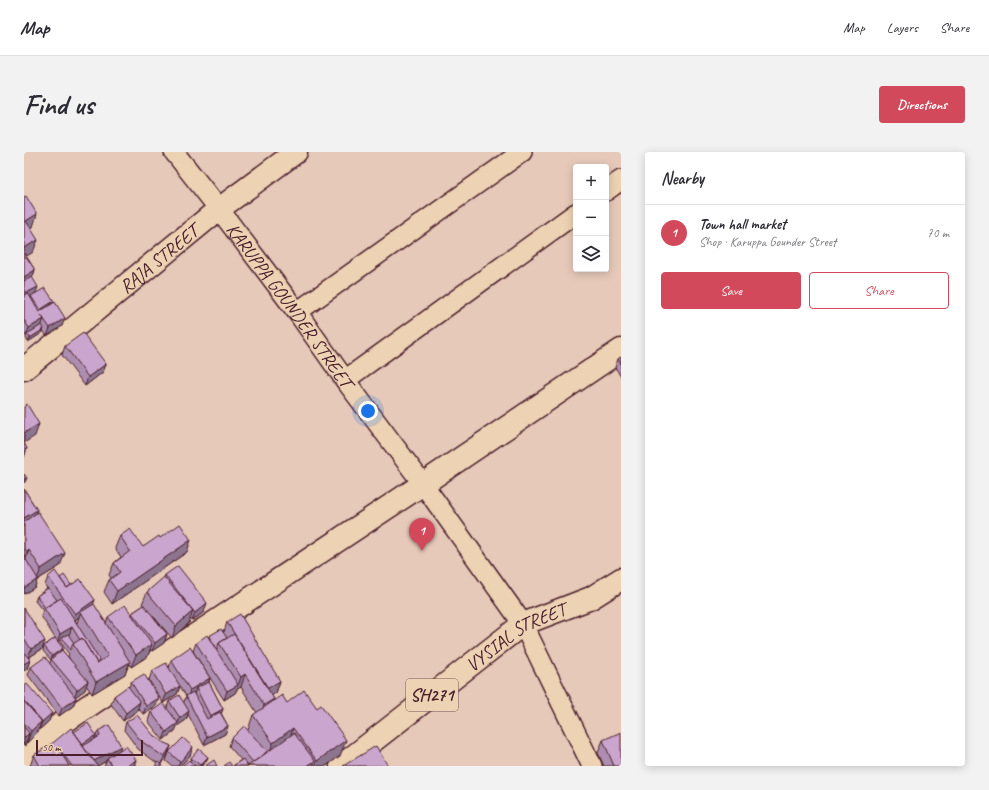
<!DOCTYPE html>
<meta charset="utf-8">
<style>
body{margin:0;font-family:Caveat,sans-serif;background:#f2f2f3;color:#2b2b33}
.controls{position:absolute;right:12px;top:12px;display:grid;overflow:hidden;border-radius:4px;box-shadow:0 2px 10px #0003}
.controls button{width:36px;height:36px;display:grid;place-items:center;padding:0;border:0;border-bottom:1px solid #e1e1e2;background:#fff;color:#2b2b33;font:20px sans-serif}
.scale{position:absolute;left:12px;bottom:10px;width:107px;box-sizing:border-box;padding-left:4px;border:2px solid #4a1f2b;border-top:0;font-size:11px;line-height:14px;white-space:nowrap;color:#4a1f2b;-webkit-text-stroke:3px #edd2b4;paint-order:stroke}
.you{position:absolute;left:344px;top:259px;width:14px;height:14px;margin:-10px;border:3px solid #fff;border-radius:50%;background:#1a73e8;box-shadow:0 0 0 6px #1a73e833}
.badge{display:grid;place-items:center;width:26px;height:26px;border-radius:50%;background:#d1495b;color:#fff;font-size:13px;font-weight:700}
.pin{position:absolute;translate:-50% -33px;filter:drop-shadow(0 1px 2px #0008)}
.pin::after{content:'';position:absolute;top:21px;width:14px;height:12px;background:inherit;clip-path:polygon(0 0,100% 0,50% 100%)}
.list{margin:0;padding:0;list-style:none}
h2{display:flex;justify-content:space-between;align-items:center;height:52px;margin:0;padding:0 16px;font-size:17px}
h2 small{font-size:13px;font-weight:400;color:#7c7c81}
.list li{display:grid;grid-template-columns:26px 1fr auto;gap:12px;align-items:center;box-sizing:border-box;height:56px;padding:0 16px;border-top:1px solid #e1e1e2}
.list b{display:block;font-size:15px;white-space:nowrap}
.list p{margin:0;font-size:13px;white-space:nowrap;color:#7c7c81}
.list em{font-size:13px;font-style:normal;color:#7c7c81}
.actions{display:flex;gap:8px;padding:12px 16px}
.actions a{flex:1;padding:9px 0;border:1px solid #d1495b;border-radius:4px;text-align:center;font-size:14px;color:#d1495b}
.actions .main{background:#d1495b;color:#fff}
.icon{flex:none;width:22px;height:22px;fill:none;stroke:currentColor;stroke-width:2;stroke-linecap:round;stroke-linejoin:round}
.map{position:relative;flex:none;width:597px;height:614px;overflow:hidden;border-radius:4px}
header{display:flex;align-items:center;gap:24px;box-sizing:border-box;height:56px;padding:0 20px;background:#fff;border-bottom:1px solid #e1e1e2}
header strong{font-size:19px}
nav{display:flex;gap:22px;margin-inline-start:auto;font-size:14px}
.intro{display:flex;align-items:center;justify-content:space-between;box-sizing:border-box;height:96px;padding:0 24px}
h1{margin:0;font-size:28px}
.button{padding:10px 18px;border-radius:4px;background:#d1495b;color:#fff;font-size:14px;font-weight:700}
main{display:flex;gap:24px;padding:0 24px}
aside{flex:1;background:#fff;border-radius:4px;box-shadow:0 2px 10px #0003}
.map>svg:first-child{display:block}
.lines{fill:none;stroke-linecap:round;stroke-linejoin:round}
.minor-casing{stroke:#4a1f2b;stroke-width:22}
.major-casing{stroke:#4a1f2b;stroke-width:25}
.minor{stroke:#edd2b4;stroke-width:19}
.major{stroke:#edd2b4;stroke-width:22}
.wall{fill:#ae8eb0;stroke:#4a1f2b;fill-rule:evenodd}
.shaded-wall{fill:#8d7490;stroke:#4a1f2b}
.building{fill:#caa5cd;stroke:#4a1f2b}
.labels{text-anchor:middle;stroke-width:4;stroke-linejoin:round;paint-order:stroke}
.shield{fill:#edd2b4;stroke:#7b5554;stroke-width:1}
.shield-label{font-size:18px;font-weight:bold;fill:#4a1f2b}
.street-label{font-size:19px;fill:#4a1f2b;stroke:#edd2b4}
</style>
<header>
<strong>Map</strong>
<nav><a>Map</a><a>Layers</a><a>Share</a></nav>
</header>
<div class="intro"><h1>Find us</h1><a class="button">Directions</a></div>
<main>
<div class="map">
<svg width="597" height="614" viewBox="0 0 597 614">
<rect width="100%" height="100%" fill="#e6c9b9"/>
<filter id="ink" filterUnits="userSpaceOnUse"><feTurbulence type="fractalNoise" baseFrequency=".025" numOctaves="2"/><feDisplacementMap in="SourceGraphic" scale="8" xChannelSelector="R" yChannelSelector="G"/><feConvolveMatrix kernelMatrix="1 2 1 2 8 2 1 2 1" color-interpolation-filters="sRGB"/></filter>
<g filter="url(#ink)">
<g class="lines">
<g class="minor-casing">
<g id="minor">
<path id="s1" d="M150,0L195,57L273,160L321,228L399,332L499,472L568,614"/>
<path d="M582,39L597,28"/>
<path d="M273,160L498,0"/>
<path d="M321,228L552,61"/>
</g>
</g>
<g class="major-casing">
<g id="major">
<path id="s2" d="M0,217L195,57L272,0"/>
<path d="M0,608L31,576L399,332L597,198"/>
<path id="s3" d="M317,614L499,472L567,446L597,427"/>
</g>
</g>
<use href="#minor" class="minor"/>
<use href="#major" class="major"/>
</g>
<path class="wall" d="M0,45L9,75L6,76L9,100L2,104L11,118L8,126L11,142L29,151L38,174L23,184L19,179L18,181L4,190L2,186V184L0,182Z
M41,194L82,212L79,220L61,234L38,203Z
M597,205V225L591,215L594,207Z
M0,337L13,358L11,362L36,414L13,428L11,435L0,442Z
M96,384L119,395L136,386L163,400L88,452L80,440L85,428L87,426L85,423L90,411L97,405L91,396Z
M141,423L180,460L168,469L166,467L165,471L148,486L129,464L143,482L140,491L128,499L126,497L124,504L107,515L105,512L101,522L68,542L62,533L61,538L51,545L52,546L49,554L35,564L4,523L7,515L26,511L27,508L19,499L20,494L31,486L17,464L19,459L11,449L13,444L23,436L21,433L24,425L36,426L47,433L69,452L82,471L84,465L108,463V461L120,453L118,452L123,440L140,426ZM55,465L53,471L51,468ZM37,487L36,490L45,502L44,504L48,511L38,498L34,489Z
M0,456L18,497L4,506L6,508L3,517L0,499Z
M203,470L256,529L252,541L247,543L250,547L249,549L263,551L316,604L302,614H209L217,608L205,594L208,586L224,578L229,563L233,561L217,535L213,537L211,541L200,548L169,499L172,491L185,486V484L200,480Z
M147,508L186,526L185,530L199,557L197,561L204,574L201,582L180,593L164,562L162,568L153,574L151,579L139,588L124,569L127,560L143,556L145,549L160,550L162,544L156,534L153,542L139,551L125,528L128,519L145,516Z
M107,530L132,554L119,562L114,556L113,559L99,569L87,552L90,544L105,535Z
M0,534L28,561L25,569L15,578L13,581L3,591L2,590L0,594Z
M102,570L130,584L139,590L147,594L144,602L137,613L133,611L114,597L100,578Z
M74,579L96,598L112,608L110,612L113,614H80L82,609L74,614H6L10,603L50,580L70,588L71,587Z
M579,588L597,614H580L574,601Z
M145,600L166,604L156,614H148L142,609Z
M184,605L182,609L178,614H158L166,609L167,606Z"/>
<path class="shaded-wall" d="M13,62L9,75L0,80L2,69Z
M14,88L9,100L0,106V96Z
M11,118L7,130L0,134V125Z
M14,135L11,143L0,149L2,141Z
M30,149L27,157L13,166L16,158Z
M41,166L38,174L23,184L26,176Z
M20,167L17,175L3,182L2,184L5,176Z
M20,177L18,181L4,190L6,186Z
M82,212L79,220L61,234L64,225Z
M15,272L11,284L0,291V281Z
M3,296L0,306V299Z
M3,326L1,330L0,331V327Z
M13,358L9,370L0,375V366Z
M167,388L163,400L88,452L93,439Z
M5,398L1,410L0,407L3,400Z
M41,401L36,414L13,428L11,435L0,442V436L13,427L17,417Z
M71,448L68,456L57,460L55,465L48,470L51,462Z
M183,451L180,460L168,469L171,461Z
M169,459L165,471L148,486L152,474Z
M48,475L45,483L38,485L37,487L33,490L36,482Z
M143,482L140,491L128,499L131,491Z
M21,489L18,497L4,506L7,497Z
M128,492L124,504L107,515L112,503Z
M39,496L37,500L27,507V508L28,504Z
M6,508L3,517L0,519V512Z
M106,510L101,522L68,542L72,530Z
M221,522L217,535L213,537L211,541L200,548L203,539L214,533L217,525Z
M186,526L183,535L172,536L170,543L163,547L166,538Z
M64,529L61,538L50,546L53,538Z
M256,529L252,541L240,548L244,536Z
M156,534L153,542L139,551L142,543Z
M52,546L49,554L35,564L38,556Z
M135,546L132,554L119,562L122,554Z
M250,547L245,559L236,565L240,553Z
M116,550L113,559L99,569L102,561Z
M199,557L196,565L183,572L186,564Z
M165,559L162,568L153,574L151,579L139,588L142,580L154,571L156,566Z
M28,561L25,569L15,578L18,570Z
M18,569L13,581L3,591L7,579Z
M204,574L201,582L180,593L183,585Z
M269,576L264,592L243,607L249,591Z
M5,581L1,594H0V586Z
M72,583L69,591L59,594L57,599V592Z
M322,588L316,604L302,614H291L293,609Z
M97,594L94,602L83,606L82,609L74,614L68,610Z
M147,594L144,602L137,614L140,605Z
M169,595L166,604L156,614H154L156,610Z
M184,605L182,609L178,614H176Z
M112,608L110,614H103Z
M291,609L289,614H283Z"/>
<path class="building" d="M2,44L13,62L2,69L14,88L0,96V45Z
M0,101L11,118L0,125Z
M8,125L14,135L2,141L0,137V129Z
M21,136L30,149L16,158L7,144Z
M4,141L15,160L31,150L41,166L26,176L17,163L20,167L5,176L0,168V143Z
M18,173L20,177L6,186L3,182Z
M59,181L82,212L64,225L41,194Z
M597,205V212L594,207Z
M3,252L15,272L0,281V255Z
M0,291L3,296L0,299Z
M0,322L3,326L0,327Z
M0,337L13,358L0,366Z
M14,360L41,401L17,417L5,398L3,400L0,395V370Z
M156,372L167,388L93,439L85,428L96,420L90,411L106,399L96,384L106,377L119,395L135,384L136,386Z
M0,406H1L14,427L0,436Z
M154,414L183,451L171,461L141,423Z
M31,419L43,436L56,427L71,448L51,462L24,425Z
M40,423L47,433L43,436L36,426Z
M140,425L169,459L152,474L123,440Z
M24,436L33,448L21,456L13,444Z
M37,446L76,509L73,511L58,486L56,488L48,475L36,482L20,456Z
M70,452L106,510L72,530L49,492L58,486L73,511L84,504L57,460Z
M101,453L128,492L112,503L84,465Z
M120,453L143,482L131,491L108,461Z
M0,456L21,489L7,497L0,486Z
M216,462L256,529L244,536L203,470Z
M197,477L203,486L195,491L193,497L185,484Z
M44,482L50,491L49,492L46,498L38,485Z
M210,482L250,547L240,553L221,522L217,525L195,491Z
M183,483L214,533L203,539L172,491Z
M31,486L39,496L28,504L20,494Z
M166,495L186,526L166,538L147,508Z
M38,498L64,529L53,538L27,507Z
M0,500L6,508L0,512Z
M21,505L52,546L38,556L7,515Z
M142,511L156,534L142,543L128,519Z
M120,522L135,546L122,554L107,530Z
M185,530L199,557L186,564L172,536Z
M3,532L28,561L18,570L0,549V534Z
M104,534L116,550L102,561L90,544Z
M280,538L293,556L297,553L322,588L293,609L269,576L249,591L229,563L258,543L263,551Z
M169,540L183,567L196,560L204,574L183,585L162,544Z
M155,543L165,559L156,566L145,549Z
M0,549L18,569L7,579L0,571Z
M139,551L154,571L142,580L127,560Z
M113,563L130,584L139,590L147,594L140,605L117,589L102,570Z
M64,571L72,583L58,592V591L50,580Z
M85,573L97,594L70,609L62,599L59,594L76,584L74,579Z
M220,574L243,599L237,605L229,610L208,586Z
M0,575L5,581L0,586Z
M47,576L58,591L57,592L74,614H48L33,594L45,614H16L10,603L30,590Z
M597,580V614H590L579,588Z
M270,581L291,609L283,614H224Z
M159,586L169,595L156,610L145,600Z
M102,594L112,608L103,614H88L83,606Z
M352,594L364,614H319Z
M175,597L184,605L176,613L167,606Z
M219,607L224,614H209Z
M165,608L171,614H158Z
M190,608L193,614H181Z
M134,610L139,614H131Z
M205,610L208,614H200Z"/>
</g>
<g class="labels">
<rect class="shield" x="382" y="527" width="52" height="32" rx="3"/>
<g class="shield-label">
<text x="408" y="549">SH271</text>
</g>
<g class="street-label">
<text dy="7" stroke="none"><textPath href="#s2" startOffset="174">RAJA STREET</textPath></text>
<text dy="7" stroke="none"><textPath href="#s1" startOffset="192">KARUPPA GOUNDER STREET</textPath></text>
<text dy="7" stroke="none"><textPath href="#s3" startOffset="218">VYSIAL STREET</textPath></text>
</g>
</g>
</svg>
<div class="controls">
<button>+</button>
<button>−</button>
<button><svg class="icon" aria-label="layers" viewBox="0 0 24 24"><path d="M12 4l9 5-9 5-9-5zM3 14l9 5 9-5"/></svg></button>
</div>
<div class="scale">50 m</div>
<div class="you"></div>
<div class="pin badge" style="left:398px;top:399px">1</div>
</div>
<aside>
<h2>Nearby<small></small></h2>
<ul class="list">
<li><span class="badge">1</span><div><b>Town hall market</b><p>Shop · Karuppa Gounder Street</p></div><em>70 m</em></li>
</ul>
<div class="actions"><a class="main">Save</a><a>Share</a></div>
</aside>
</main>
